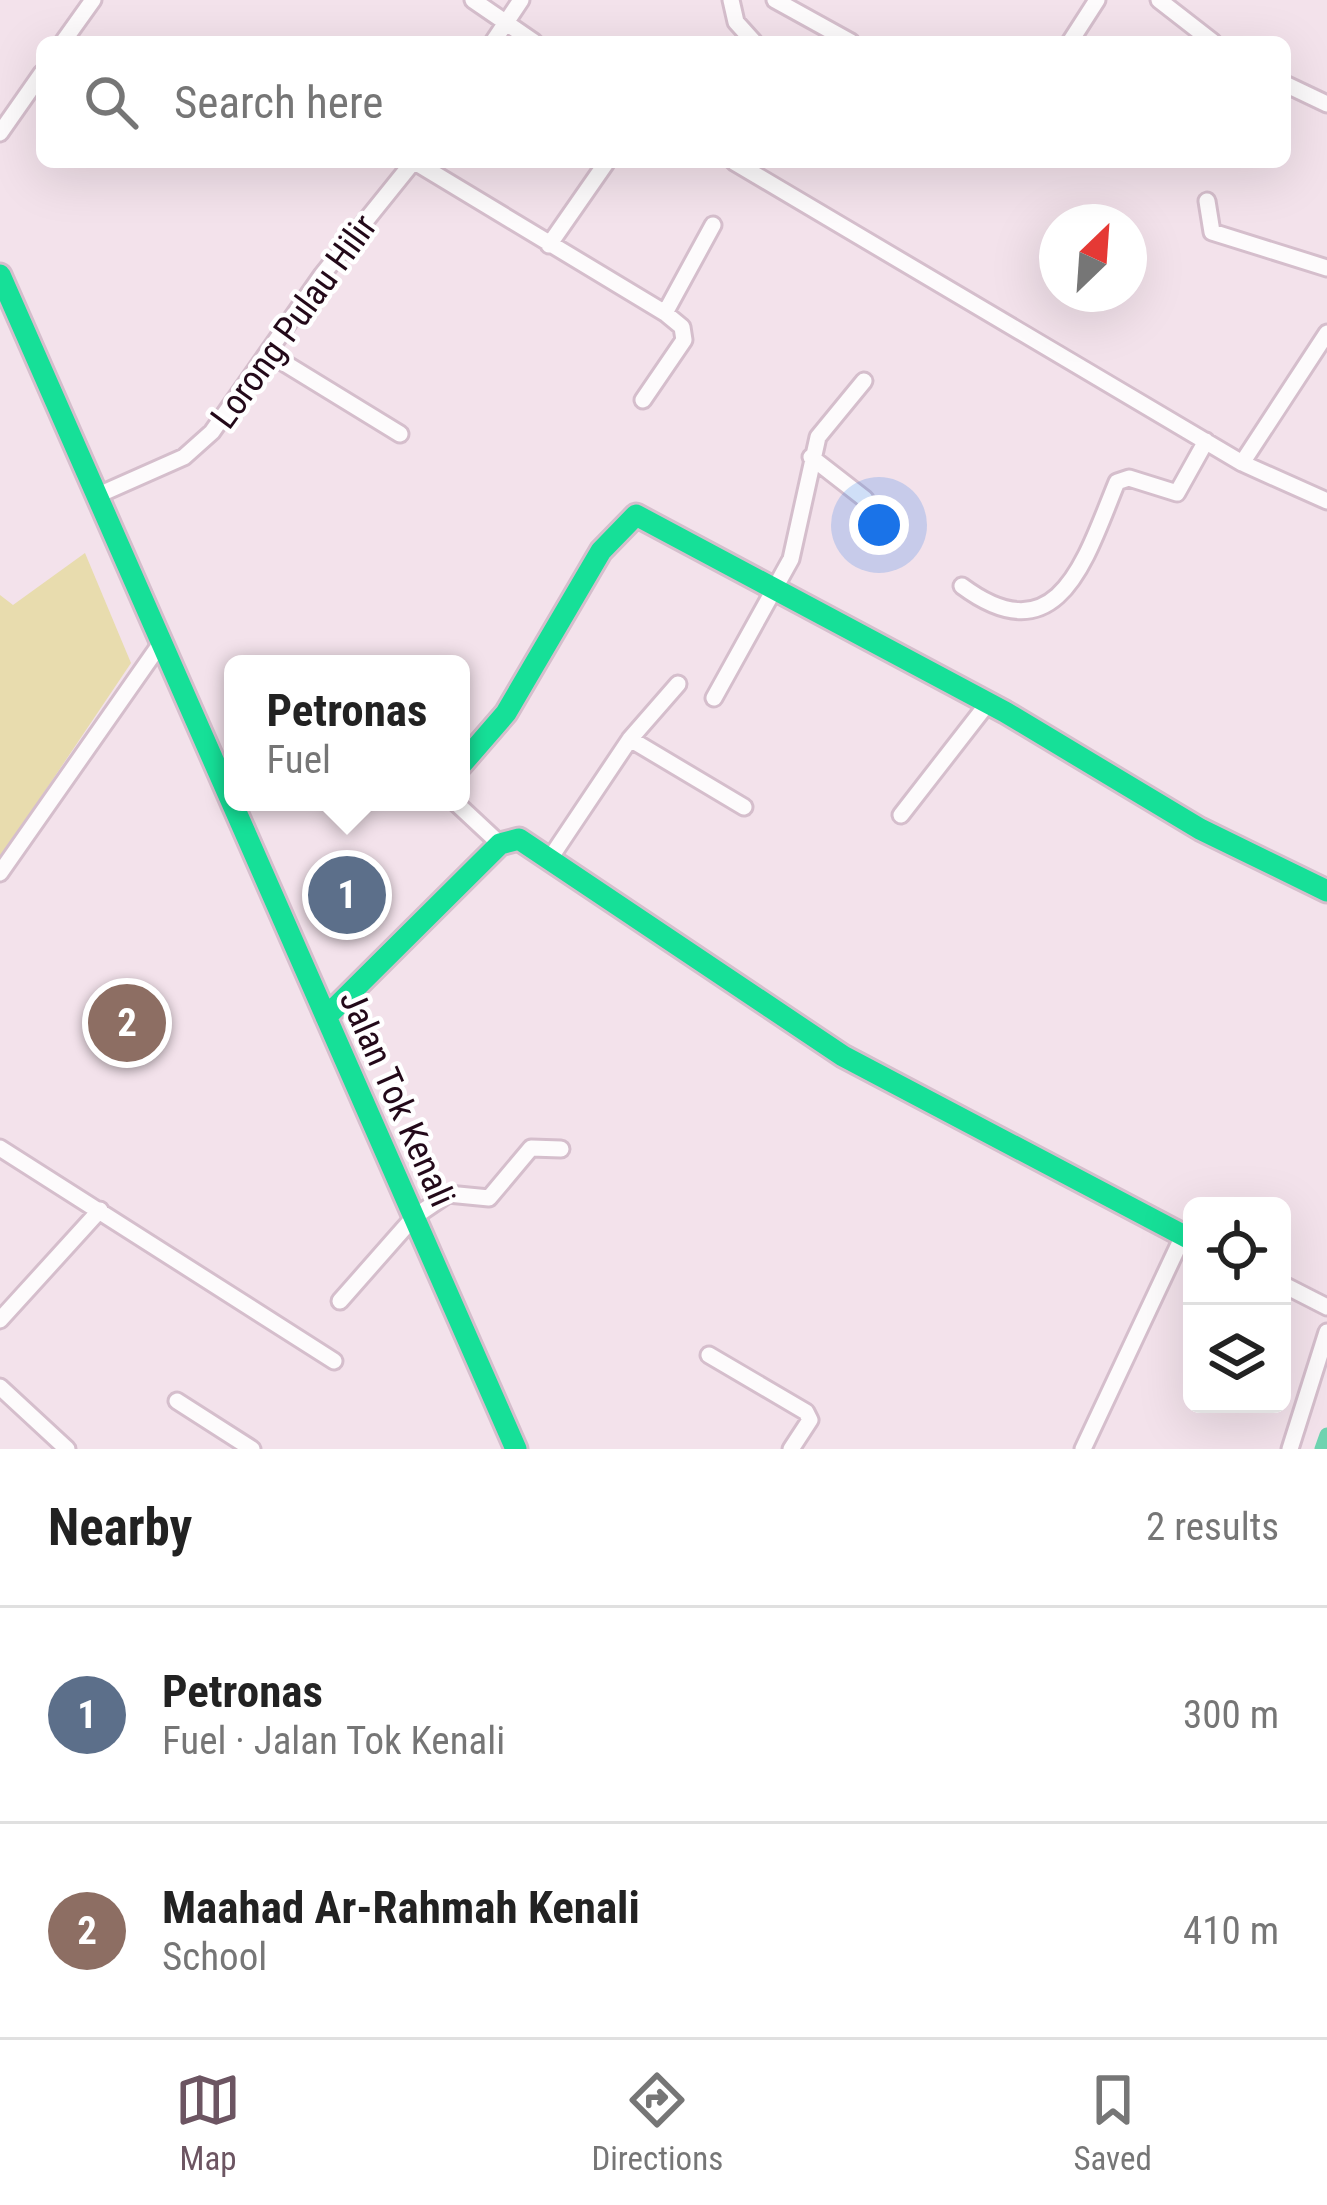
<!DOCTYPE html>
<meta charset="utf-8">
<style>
body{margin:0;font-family:"Roboto Condensed",sans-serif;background:#f2f2f2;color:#222}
.controls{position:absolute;right:36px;bottom:36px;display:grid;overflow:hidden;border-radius:18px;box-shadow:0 12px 48px #0002}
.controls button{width:108px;height:108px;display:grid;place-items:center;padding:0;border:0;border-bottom:3px solid #e0e0e0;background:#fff;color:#222;font:60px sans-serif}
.compass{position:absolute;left:1039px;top:204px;width:108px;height:108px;border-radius:50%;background:#fff;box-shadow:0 12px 48px #0002;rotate:25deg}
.you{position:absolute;left:879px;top:525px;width:42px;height:42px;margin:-30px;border:9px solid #fff;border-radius:50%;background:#1a73e8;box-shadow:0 0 0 18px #1a73e833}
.badge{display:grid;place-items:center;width:78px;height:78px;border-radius:50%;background:#6c5562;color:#fff;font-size:39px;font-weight:700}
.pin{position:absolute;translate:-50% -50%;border:6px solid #fff;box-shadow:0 3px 12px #0006}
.popup{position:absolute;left:224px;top:655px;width:246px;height:156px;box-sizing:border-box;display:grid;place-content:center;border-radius:18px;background:#fff;filter:drop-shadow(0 3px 9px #0005);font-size:39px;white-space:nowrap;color:#767676}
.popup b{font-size:45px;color:#222}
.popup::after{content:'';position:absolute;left:50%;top:100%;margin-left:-24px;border:24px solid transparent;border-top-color:#fff}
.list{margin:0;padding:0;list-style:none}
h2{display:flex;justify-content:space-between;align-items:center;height:156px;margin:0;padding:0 48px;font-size:51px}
h2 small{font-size:39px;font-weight:400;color:#767676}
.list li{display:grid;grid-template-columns:78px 1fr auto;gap:36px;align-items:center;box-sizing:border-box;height:216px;padding:0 48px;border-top:3px solid #e0e0e0}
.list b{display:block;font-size:45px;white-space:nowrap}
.list p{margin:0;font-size:39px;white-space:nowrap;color:#767676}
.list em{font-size:39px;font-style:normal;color:#767676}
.icon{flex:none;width:66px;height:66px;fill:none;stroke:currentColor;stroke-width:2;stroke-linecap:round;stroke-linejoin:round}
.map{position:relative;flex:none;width:1327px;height:1449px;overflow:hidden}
.search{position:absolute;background:#fff;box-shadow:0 12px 48px #0002;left:36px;right:36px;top:36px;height:132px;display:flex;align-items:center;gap:30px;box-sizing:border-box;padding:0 42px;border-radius:18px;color:#767676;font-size:45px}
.sheet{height:588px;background:#fff}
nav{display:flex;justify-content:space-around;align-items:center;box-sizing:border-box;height:168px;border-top:3px solid #e0e0e0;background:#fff;font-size:33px;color:#767676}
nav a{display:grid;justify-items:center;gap:6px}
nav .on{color:#6c5562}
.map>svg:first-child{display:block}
.green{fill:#e8dcae}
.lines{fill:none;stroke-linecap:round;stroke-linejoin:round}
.canal{stroke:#6ed3b0;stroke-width:15}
.street-casing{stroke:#d5becc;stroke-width:21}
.fast-casing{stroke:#d5becc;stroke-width:27}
.street{stroke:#fdfbfc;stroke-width:15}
.fast{stroke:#16e098;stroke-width:21}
.labels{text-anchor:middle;stroke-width:9;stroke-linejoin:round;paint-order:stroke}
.street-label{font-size:36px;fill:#230919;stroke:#fff}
</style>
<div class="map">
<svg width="1327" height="1449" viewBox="0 0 1327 1449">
<rect width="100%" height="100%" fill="#f3e2eb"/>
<path class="green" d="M85,553L131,663L0,858V595L13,605Z"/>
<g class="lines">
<path class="canal" d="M1322,1449L1327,1435"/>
<g class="street-casing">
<path id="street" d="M473,0L534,42
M731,0L736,22L754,42
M775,0L851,42
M1159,0L1213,42
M63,42L93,0
M493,42L521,0
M1070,42L1097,0
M1285,84L1327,104
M0,133L42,73
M415,162L665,313L713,225
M734,162L1242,463L1327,501
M1207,201L1212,232L1327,268
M549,245L606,163
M268,353L400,434
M643,400L684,340L682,327L665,313
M811,457L865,499
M1242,463L1327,333
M96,496L184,457L212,432L322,275L413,162
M962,586C1059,658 1086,557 1117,482L1129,478L1177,493L1206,441
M714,698L791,559L818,437L864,381
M630,739L744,807
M455,802L500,844
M901,815L988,703
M549,860L630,739L678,684
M0,873L161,643
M0,1148L334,1361
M1282,1284L1327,1307
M340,1301L414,1217L448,1194L489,1198L531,1148L561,1149
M0,1320L100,1210
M709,1355L806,1412L810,1420L791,1449
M0,1387L67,1449
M177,1401L252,1449
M1083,1449L1183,1236
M1290,1449L1327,1332"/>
</g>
<g class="fast-casing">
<path id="fast" d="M0,275L516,1449
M461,765L506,713L601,551L636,515L1005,712L1200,829L1327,891
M326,1017L500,844L519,839L843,1056L1192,1240"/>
</g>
<use href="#street" class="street"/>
<use href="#fast" class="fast"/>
</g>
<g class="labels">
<g class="street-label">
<text transform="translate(293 321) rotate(-54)" y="13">Lorong Pulau Hilir</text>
<text transform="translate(398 1098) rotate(66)" y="13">Jalan Tok Kenali</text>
</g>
</g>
</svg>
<div class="controls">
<button><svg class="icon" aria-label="locate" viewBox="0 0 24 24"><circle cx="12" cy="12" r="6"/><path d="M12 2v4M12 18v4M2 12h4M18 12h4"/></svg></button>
<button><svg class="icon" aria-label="layers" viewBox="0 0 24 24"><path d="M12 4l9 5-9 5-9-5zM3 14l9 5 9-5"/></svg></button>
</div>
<svg class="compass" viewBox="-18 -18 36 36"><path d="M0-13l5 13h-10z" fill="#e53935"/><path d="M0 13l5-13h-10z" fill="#767676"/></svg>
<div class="you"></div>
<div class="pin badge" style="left:347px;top:895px;background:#5c6f8a">1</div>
<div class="popup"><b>Petronas</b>Fuel</div>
<div class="pin badge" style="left:127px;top:1023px;background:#8d6e63">2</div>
<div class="search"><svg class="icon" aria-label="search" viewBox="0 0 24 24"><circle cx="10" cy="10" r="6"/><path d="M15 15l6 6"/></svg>Search here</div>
</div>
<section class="sheet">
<h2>Nearby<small>2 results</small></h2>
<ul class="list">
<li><span class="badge" style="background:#5c6f8a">1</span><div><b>Petronas</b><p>Fuel · Jalan Tok Kenali</p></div><em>300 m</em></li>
<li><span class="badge" style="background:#8d6e63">2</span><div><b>Maahad Ar-Rahmah Kenali</b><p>School</p></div><em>410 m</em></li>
</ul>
</section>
<nav>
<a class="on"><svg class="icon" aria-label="map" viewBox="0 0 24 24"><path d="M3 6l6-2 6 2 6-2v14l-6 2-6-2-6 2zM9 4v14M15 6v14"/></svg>Map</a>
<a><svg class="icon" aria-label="directions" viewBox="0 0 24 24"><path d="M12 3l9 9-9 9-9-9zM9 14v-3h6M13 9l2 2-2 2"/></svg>Directions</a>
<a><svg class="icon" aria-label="saved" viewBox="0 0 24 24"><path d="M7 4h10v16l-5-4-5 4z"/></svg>Saved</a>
</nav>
